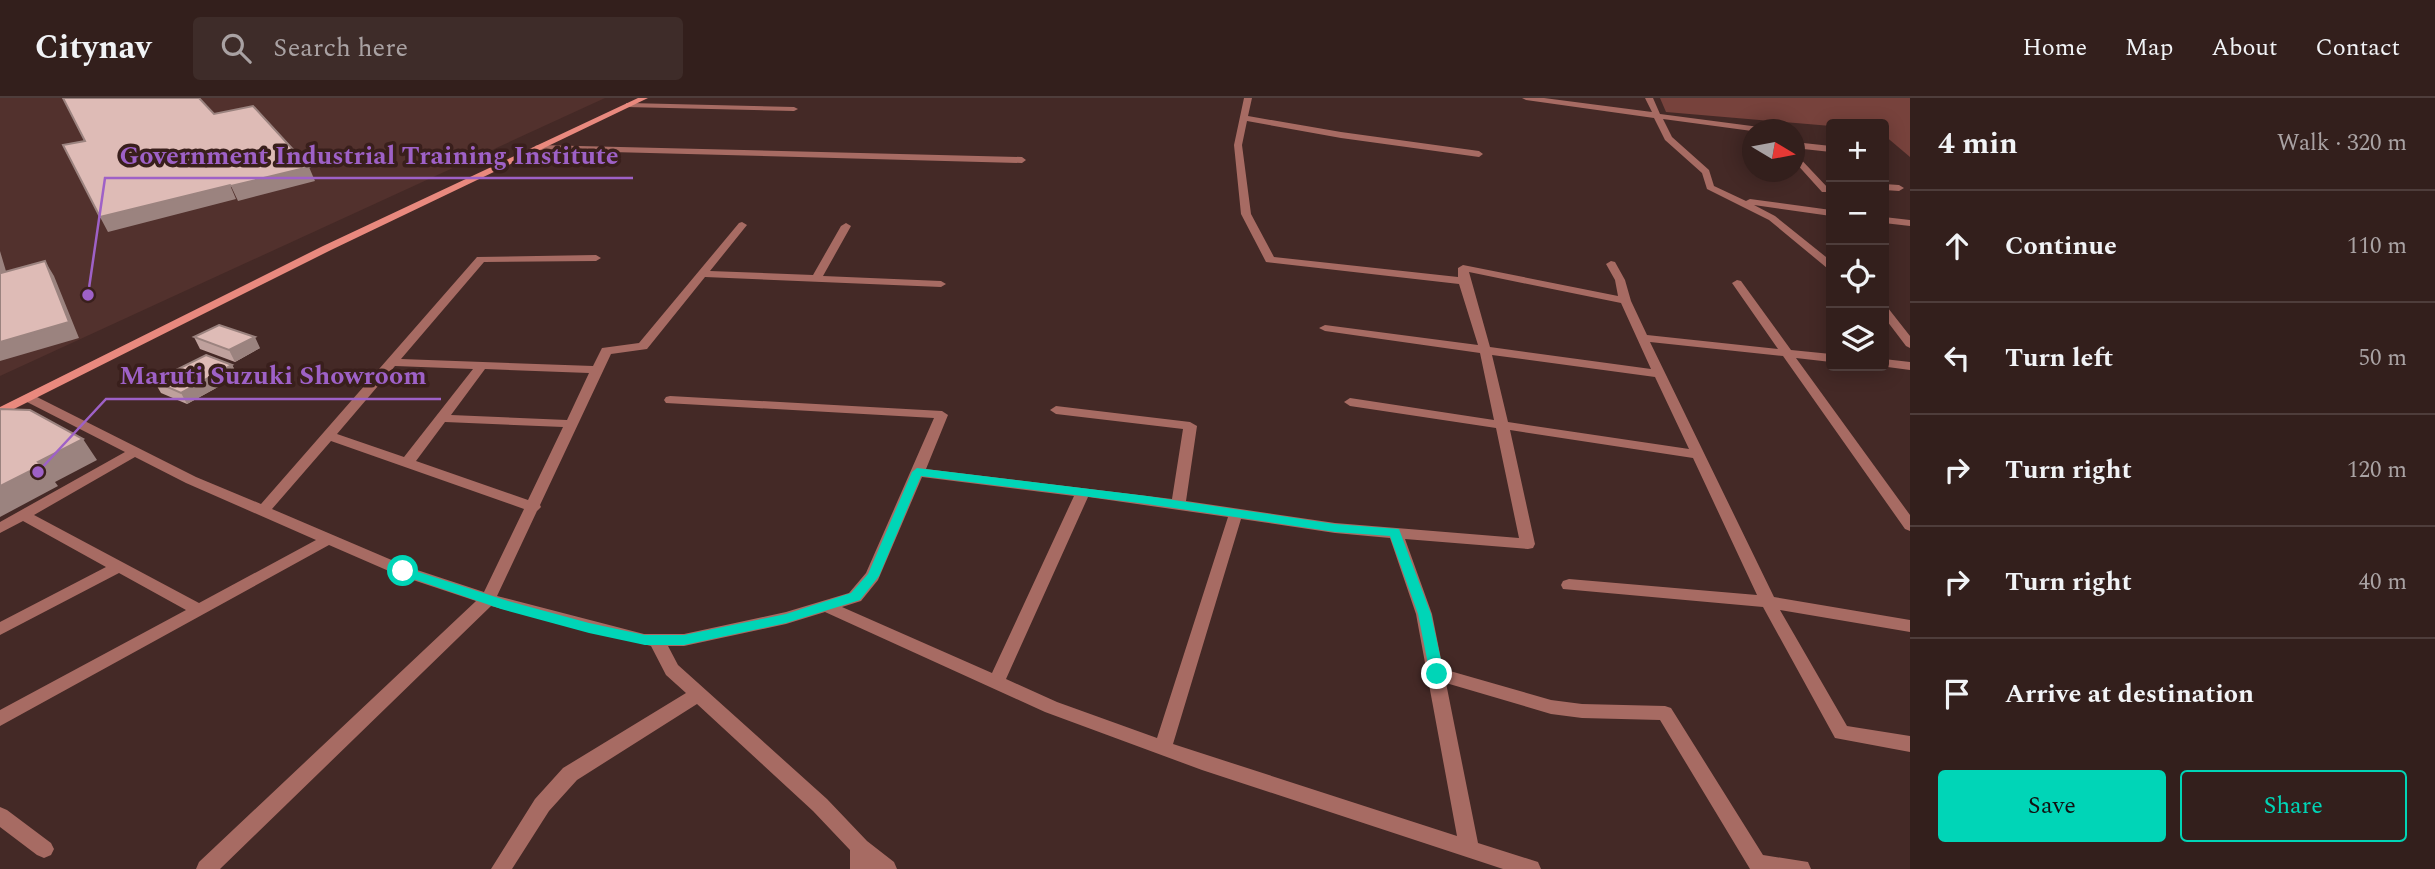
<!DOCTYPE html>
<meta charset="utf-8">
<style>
body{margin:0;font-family:Spectral,serif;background:#3e2c29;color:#f1f3f6}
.controls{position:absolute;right:21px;top:21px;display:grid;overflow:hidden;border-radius:7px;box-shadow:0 4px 18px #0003}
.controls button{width:63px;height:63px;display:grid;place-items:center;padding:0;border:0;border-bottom:2px solid #4e3d3b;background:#331f1c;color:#f1f3f6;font:35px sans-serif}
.compass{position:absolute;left:1742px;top:21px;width:63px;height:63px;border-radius:50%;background:#331f1c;box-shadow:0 4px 18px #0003;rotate:100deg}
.stop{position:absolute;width:21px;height:21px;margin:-16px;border:5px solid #00d5b7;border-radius:50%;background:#fff}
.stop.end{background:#00d5b7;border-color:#fff;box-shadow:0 2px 7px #0008}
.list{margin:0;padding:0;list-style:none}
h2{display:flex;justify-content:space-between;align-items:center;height:91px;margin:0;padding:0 28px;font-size:30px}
h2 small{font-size:23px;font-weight:400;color:#a9a2a3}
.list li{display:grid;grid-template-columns:46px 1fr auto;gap:21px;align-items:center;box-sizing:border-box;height:112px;padding:0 28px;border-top:2px solid #4e3d3b}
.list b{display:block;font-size:26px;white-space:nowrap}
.list em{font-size:23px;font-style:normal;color:#a9a2a3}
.actions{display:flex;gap:14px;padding:21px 28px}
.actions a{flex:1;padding:16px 0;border:2px solid #00d5b7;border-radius:7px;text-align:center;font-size:24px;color:#00d5b7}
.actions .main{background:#00d5b7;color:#111}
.icon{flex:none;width:38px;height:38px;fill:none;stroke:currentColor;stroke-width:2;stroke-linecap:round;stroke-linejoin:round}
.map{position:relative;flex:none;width:1910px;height:771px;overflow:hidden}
header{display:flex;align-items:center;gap:42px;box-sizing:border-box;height:98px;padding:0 35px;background:#331f1c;border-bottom:2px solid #4e3d3b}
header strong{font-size:33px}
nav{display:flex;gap:38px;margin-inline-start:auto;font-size:24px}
.search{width:490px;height:63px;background:#3e2c29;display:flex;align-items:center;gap:18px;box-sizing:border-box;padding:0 24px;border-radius:7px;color:#a9a2a3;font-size:26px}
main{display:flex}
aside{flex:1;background:#331f1c}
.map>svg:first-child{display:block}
.built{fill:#52312d}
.green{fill:#77423c}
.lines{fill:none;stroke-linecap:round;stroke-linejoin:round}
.minor{fill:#a76b63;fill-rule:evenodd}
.secondary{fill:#e9897e;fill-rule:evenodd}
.wall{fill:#bfa19d}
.shaded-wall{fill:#9b837f}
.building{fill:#debbb6;stroke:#9b837f;stroke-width:2}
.route{fill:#00d5b7}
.leader{fill:none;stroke:#9e61c7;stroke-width:2.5}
.callout-dot{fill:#9e61c7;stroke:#391f1c;stroke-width:2.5}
.callout-label{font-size:26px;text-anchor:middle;font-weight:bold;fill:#9e61c7;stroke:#391f1c;stroke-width:7;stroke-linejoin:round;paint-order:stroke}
</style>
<header>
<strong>Citynav</strong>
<div class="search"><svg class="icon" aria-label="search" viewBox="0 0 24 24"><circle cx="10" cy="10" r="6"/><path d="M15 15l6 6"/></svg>Search here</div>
<nav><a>Home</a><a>Map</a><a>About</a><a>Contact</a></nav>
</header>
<main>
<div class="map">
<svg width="1910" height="771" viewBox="0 0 1910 771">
<rect width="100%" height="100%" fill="#442926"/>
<path class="built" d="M0,0H605L0,278Z"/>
<path class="green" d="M1660,0H1910V59L1884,37V26L1831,28L1666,14Z"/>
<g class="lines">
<path class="minor" d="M1244,0H1252L1248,18L1341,34L1479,53L1483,56L1479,59L1341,40L1247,23L1242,47L1251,116L1274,159L1458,179V170L1463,167L1618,198L1615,182L1606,166L1611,163L1615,164L1625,182L1631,203L1647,237L1778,251L1732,185L1737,182L1741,183L1791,252L1831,256V264L1796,260L1910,417V433L1905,431L1783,258L1650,244L1774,499L1910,522V534L1780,512L1847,628L1910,638V654L1835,640L1763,509L1563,491L1561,487L1563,483L1569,481L1757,497L1693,360L1510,332L1535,446L1533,450L1528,451L1405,441L1432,516L1443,571L1551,602L1582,606L1665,608L1671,610L1763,757L1808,764L1811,771H1750L1660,622L1582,620L1551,616L1446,585L1478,745L1538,764L1541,771H1503L1202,672L1045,614L825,514L786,526L684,548H668L678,567L827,701L867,743L894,764L897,771H850V752L813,713L697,606L577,682L549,713L512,771H491L535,701L563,670L686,595L666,577L651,548L491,508L220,771H196L199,764L476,503L398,477L329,447L0,628V612L186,512L119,475L0,537V524L106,469L23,423L0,435V424L125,354L25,303L23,300L25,297H33L196,379L261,406L477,159L596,157L601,160L596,163L484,164L401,261L593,268L602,250L639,245L739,125L742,124L747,127L710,173L813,177L841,128L846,125L851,128L823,178L941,183L946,186L941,189L705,179L647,251L611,256L540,407L541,409L537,413L497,498L644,536H684L786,514L849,495L866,475L934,320L666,305L664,302L666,299L670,298L942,313L948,317L926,371L1172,401L1183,331L1056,316L1050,312L1056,308L1190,324L1197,328L1186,403L1335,425L1519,440L1496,330L1350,308L1344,304L1350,300L1494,322L1480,255L1325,233L1319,230L1325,227L1478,247L1459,186L1266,164L1241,116L1234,47ZM1469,174L1621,205L1651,271L1490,249ZM1492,257L1655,279L1689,351L1508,324ZM395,268L473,271L404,359L337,336ZM485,271L589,275L567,322L451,317ZM445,324L563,329L528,402L416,363ZM331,343L524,411L484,494L408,469L272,411ZM135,359L186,385L316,442L199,505L34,417ZM922,379L1074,398L992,575L842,509L861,503L878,482ZM1088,399L1228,419L1157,640L1057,604L1006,581ZM1241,421L1335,435L1390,440L1416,516L1457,738L1173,646Z
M1522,0H1544L1652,14L1645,0H1653L1660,16L1767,30L1752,33L1663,21L1672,39L1709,72L1714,88L1746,103L1750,101L1831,112V118L1754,107L1775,118L1831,163V171L1827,170L1769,122L1707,91L1702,75L1665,42L1654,20L1526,2Z
M629,5L794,9L798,11L794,13L626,9V5Z
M1794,44L1831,48V54L1794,50Z
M538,47L1022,59L1026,62L1022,65L535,52V48Z
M1794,54L1828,90V94H1822L1794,63Z
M1884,86L1899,87L1904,90L1899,93L1884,92Z
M1884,119L1910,122V128L1884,125Z
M1884,209L1888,210L1910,238V250L1906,248L1884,219Z
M1884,261L1910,264V272L1880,268H1884Z
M0,709L7,712L51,745L54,751L51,757L44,760L37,757L0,729Z"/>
<path class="secondary" d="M638,0H648L331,152L0,318V309L323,148Z"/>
</g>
<path class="wall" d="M194,239L260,250L235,264L200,251Z
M232,267L238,278L187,306L161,295L154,283Z"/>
<path class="shaded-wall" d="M309,69L315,83L238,103L231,88Z
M230,87L236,101L108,134L100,119Z
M0,153L11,190L1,175L0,171Z
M45,163L54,178L79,240L0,263V244Z
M255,239L260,250L235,264L229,252Z
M232,267L238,278L187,306L181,295Z
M83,341L97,362L55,384L58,388L0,419V388L38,364Z"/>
<path class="building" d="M63,0H199L214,16L253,8L309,69L231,88L230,87L100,119L63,47L85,43Z
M45,163L69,224L0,244V171L1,175Z
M219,227L255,239L229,252L194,239Z
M206,257L232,267L181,295L154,283Z
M0,311L30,312L83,341L38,364L42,367L0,388Z"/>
<path class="route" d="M917,370L1147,398L1335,426L1399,431L1431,516L1444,576L1437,582L1430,576L1418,516L1390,438L1335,434L1147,406L921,378L879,478L860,502L786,525L684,547H645L589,535L501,511L399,476L397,473L403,469L508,503L589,525L645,537H684L786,516L851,495L868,476L912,374Z"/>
<path class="leader" d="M88 197L105 80H633M38 374L106 301H441"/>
<g class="callout-dot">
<circle cx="88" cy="197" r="7"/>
<circle cx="38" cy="374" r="7"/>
</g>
<g class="callout-label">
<text x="369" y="66">Government Industrial Training Institute</text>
<text x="273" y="286">Maruti Suzuki Showroom</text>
</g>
</svg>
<div class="controls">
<button>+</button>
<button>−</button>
<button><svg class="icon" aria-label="locate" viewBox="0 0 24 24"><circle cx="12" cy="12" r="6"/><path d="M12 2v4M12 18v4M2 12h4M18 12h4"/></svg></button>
<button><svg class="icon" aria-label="layers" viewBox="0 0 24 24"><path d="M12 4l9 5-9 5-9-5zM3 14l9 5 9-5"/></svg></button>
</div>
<svg class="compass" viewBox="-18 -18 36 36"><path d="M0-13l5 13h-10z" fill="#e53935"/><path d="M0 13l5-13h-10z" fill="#a9a2a3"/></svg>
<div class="stop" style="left:403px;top:473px"></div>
<div class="stop end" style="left:1437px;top:576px"></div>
</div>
<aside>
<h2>4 min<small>Walk · 320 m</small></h2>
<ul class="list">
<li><svg class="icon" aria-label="ahead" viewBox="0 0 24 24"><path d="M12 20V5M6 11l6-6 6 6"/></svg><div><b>Continue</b></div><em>110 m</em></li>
<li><svg class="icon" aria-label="left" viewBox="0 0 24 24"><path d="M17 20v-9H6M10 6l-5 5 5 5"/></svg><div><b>Turn left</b></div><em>50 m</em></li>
<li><svg class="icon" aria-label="right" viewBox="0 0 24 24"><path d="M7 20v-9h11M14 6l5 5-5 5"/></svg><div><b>Turn right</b></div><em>120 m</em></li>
<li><svg class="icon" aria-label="right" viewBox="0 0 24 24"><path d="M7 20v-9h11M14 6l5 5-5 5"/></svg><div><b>Turn right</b></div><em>40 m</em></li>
<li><svg class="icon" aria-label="arrive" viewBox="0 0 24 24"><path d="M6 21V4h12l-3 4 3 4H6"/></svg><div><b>Arrive at destination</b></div></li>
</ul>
<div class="actions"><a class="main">Save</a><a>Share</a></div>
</aside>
</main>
